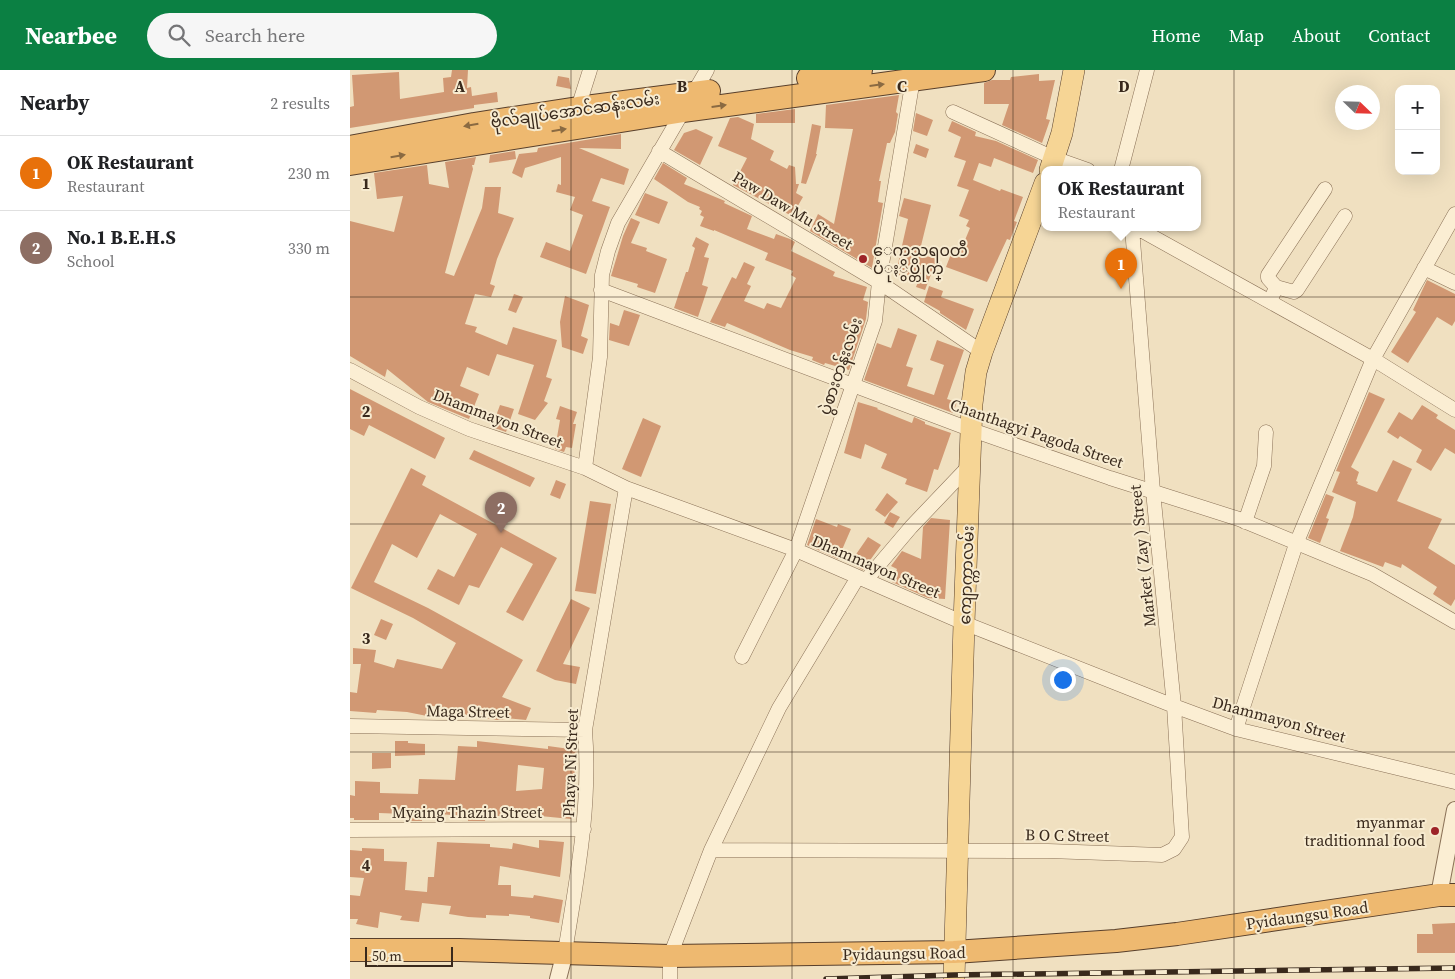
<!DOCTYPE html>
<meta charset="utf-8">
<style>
body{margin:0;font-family:"Source Serif 4","Noto Sans Myanmar",serif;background:#f6f6f6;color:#202124}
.controls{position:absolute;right:15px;top:15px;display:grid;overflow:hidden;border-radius:10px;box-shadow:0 5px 20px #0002}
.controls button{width:45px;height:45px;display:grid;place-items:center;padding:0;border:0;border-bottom:1px solid #e0e0e0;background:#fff;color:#202124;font:25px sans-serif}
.compass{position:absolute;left:985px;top:15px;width:45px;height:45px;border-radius:50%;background:#fff;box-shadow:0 5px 20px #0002;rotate:113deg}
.scale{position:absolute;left:15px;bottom:12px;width:88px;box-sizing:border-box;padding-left:5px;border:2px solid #39291c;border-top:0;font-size:14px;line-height:18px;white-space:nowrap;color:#39291c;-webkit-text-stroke:4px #f7ebd0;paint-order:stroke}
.you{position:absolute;left:712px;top:609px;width:18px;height:18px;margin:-12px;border:4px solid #fff;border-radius:50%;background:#1a73e8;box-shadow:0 0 0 8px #1a73e833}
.badge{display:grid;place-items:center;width:32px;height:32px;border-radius:50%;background:#0b8043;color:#fff;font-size:16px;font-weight:700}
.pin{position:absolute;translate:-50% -41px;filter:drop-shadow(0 1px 2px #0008)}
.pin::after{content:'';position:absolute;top:26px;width:18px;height:15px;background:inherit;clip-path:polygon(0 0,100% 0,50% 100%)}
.popup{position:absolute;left:691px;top:96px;width:160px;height:65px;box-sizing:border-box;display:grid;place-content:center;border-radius:10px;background:#fff;filter:drop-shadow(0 1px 4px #0005);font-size:16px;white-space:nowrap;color:#757577}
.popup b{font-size:19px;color:#202124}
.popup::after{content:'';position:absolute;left:50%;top:100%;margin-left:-10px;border:10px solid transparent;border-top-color:#fff}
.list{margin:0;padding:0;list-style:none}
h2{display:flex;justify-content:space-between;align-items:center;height:65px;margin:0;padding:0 20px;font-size:21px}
h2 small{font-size:16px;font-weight:400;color:#757577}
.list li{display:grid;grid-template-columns:32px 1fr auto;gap:15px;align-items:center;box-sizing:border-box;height:75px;padding:0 20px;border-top:1px solid #e0e0e0}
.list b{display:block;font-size:19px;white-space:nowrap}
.list p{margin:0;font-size:16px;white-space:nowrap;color:#757577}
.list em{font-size:16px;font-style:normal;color:#757577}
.icon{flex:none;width:28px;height:28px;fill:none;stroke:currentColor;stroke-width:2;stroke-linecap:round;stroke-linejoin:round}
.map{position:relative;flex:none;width:1105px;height:909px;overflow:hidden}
header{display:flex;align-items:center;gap:30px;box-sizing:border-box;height:70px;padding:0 25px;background:#0b8043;color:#fff}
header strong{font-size:24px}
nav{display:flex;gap:28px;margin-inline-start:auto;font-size:18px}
.search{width:350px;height:45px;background:#f6f6f6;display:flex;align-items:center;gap:12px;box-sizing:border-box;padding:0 18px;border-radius:28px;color:#757577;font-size:19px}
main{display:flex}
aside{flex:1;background:#fff}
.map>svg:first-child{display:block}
.building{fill:#d19873;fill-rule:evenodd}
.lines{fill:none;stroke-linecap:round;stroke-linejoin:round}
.minor-casing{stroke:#8a7157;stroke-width:15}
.tertiary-casing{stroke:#8a7157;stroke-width:18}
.primary-casing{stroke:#583f2b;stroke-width:22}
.trunk-casing{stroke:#583f2b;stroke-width:24}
.minor{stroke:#fbeed3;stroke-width:14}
.tertiary{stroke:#fbeed3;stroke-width:16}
.primary{stroke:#f6d595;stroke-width:21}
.trunk{stroke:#eeb970;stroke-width:22}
.rail-casing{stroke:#39291c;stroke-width:5.5}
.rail{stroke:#f7ebd0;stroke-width:4;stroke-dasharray:11;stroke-linecap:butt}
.oneway{fill:#8a6a42}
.grid{fill:none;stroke:#39291c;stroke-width:1;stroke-opacity:0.55}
.poi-dot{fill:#9d2327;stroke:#f7ebd0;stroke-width:2}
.labels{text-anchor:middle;stroke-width:4;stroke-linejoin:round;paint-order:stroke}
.street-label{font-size:16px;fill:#39291c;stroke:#f7ebd0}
.poi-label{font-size:16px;fill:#39291c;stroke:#f7ebd0;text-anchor:start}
.grid-label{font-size:16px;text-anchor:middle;font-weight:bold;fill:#39291c;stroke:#f7ebd0;stroke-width:4;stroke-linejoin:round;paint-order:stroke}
</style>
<header>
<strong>Nearbee</strong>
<div class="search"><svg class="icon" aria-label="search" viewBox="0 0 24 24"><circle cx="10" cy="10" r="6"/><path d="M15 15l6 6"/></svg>Search here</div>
<nav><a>Home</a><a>Map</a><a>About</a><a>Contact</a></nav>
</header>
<main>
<aside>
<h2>Nearby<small>2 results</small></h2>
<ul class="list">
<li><span class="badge" style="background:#e8710a">1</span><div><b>OK Restaurant</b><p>Restaurant</p></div><em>230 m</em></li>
<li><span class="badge" style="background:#8d6e63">2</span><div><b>No.1 B.E.H.S</b><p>School</p></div><em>330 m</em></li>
</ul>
</aside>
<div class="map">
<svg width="1105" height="909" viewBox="0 0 1105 909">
<rect width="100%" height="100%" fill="#f0e0c0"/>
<path class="building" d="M102,0H118L117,18L121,17L122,26L147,22L148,32L124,35V38L0,58V37L4,36L2,5L49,2L50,29L94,22L93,8L101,7Z
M689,4V11L705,10L696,49L700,50L692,73L652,55L659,34H634V13L642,10H660L661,7Z
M208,6L219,8L221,19L206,16Z
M549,25L546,42L548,44L545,62L540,73H537L529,111H531L528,132L533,133L522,198L460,161L468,144L484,154L503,59L475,58L476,35Z
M445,39V53H406V44Z
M566,43L583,50L577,66L563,61Z
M388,47L404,54L401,69L424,81L420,90L437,99L439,95L445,97L446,114H449L446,123L453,127L442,146L383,115L397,88L368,76L380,48Z
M602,51L626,62L625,66L646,71L688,90L683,103L644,88L641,97L629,93L623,110L650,121L651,119L673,127L664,151L667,152L660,170L657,169L637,212L596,197L601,184L608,187L620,158L616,156L619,150L609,146L619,120L607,116L616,91L604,87L611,67L598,61Z
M462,54L471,56L466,84H467L456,114L451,113Z
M346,59L363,67L350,95L324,80L334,63Z
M271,64V79L229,78L279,99L274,115L251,108L242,131L260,137L236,204L190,187L196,172L220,181L233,145L220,140L225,127L206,122L208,114L211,115V87L175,98L172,108L162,103L169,84L187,82L188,78Z
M566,74L579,79L576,88L563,83Z
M165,81L166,89L139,93L140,85Z
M126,87L124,95H122L123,99L95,203L104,206L132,138L135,117H151L148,143L164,148L147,189L140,214L145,216L141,227L125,224L115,254L127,257L125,262L157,275L163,257L207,270L196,307L202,309L194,331L198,333L185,350L168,344L184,295L147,284L139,306L117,297L110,316L129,324L119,349L78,332L37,299L35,307L0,286V151L44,162L53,126L27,129L24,103L77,95L79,114L99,118L95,92Z
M313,93L337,108L334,114L375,131L374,133L402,146L397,159L424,169L426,164L440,169L445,172L441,181L485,202L483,206L517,217L513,230L518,232L516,249L499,300L475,293L474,295L462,290L463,287L440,280L377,253L375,257L360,252L382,207L386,209L394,192L405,197L397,214L401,216L394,231L414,239L417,233L431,238L446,208L441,205L443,201L415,190L418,183L364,160V161L350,156L354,147L350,145L352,141L349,139L350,137L338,132L304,109Z
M295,123L318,132L309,154L285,145Z
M554,128L581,135L569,184L587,189L575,220L566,217L568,212L545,207L558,149L549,146Z
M281,148L290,152L281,173L297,178L296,181L317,189L305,223L287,217L288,214L261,206L273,166Z
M346,167L359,174L354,187L359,188L352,215L358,217L348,247L324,238L336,202H338L345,178L342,176Z
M1077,210L1105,224V251L1102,256L1087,247L1058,293L1041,282L1066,242L1063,240Z
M579,216L593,221L591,227L624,239L616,260L590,243V241L574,232Z
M164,224L173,227L166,243L158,240Z
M215,226L239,235L231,266L238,269L233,284L212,277L210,252Z
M274,240L290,245L279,276L259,270L260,253L269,256Z
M548,258L567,265L556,296L563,298L557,316L584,325L594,295L580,290L587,270L614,280L597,329L607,332L603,343L514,310L527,273L541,278Z
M0,319L95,368L85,389L19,355L14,366L0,359Z
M1019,322L1035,329L1001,397L1009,402L1006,411L1008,412L1007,414L1027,422L1043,390L1062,399L1047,431L1092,449L1078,478L1105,495V529L1101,536L1083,524L1087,517L1052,494L1051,498L1035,492L1033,497L990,481L1003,447L1006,432L982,422L990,402L986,401Z
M508,332L528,338L527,339L562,353L564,347L575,352V354L601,363L588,400L584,399L577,422L555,414L557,409L531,398L537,384L515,374L511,389L494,383Z
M150,335L164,339L156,362L142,357Z
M1072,335L1088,345L1086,348L1105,360V384L1095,378L1081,401L1066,392L1072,380L1050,366L1048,369L1037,362L1049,342L1062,350Z
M210,336L227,342L223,354H226L222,378L216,377L214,382L205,379L210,350L206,349Z
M293,348L311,356L291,407L272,399Z
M124,380L185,408L180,417L119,389Z
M61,398L76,406L72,415L207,488L173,551L156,542L183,494L151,477L129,518L119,515L109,535L77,519L88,499L104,507L127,464L90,444L67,488L42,474L24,512L78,538L173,590L152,627L181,638L176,650L154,648L153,650H147L112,644V642L78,635L77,646L57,642L27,640L26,643L0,641V622L7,623L11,594H3V578L26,580L24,592L44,598L47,589L92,599L106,573L63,548L1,518Z
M206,410L216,414L210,429L200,425Z
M537,423L548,432L535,447L525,440Z
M976,424L984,427L976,448L979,449L970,473L958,468Z
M240,431L261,434L246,524L225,521Z
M540,442L550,447L543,458L534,453Z
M581,448L600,450L595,529L578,528L542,512L547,499L541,496L552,481L571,489L573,457Z
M466,449L487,457L488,454L501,459L488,489L457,475Z
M518,467L531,475L513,500L500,493Z
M221,529L240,538L213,594L230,597L226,614L205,610L186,601Z
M31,549L43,554L36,570L24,565Z
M45,671H58V673L75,674V685L45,686Z
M127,671L198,679V676L227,680L221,749L190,746V740L162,742L161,748L136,744L135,751H118V746L72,743V751H55V744L29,743V750H4V748H0V725L5,726V711L30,712V723L68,724L69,709L105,710L108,676L127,677ZM168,695L194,698L192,719L166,721Z
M22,683H41V698L22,699Z
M189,770L214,772L210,807L150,796L148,815H161V826L183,828L184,825L213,830L209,853L180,848V846L159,844V846L136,845V848L118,847L99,844L101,836L72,833L69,852L50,850L52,846L30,842L28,858L6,854L8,849H0V825L10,826L14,808L0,807V780L12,781V778L34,779V791L57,792L55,820L77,822L78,807H84L87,772L140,774V777L162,779L163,773L189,778Z
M1105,853V883H1067V864H1083L1082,854Z"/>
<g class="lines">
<g class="minor-casing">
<path id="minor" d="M228,38L240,0
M603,42L704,88L738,100
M309,81L529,212L632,282
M771,100L797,0
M787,158L1023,289L1105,340
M1074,198L1105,213
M926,217L944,222L947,220L995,146
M251,220L622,360L760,408L889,449L1022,504L1105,552
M920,232L926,217L918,208V205L975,119
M0,300L69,337L119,359L235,398L276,418L446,480L614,553L824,636L886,659L1105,712
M235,398L250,287L252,205L258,181L268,153L357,0
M895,452L914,396L916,362
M516,510L561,457L621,394
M392,587L446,480L525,251L529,212L564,3
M0,656L235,660
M886,659L946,474L1023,289L1105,144
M0,760L234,759
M361,780L698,781L812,785L824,779L832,767L824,636L803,421L782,158
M215,882C227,807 241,736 235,660L276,418
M320,909V886L361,780L429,638L508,507"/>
</g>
<g class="tertiary-casing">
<path id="tertiary" d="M1089,825L1105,740
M208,909L215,882"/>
</g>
<g class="primary-casing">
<path id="primary" d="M700,100L712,63L724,0
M604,909L614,553L622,334L626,302L632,282L695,113"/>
</g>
<g class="trunk-casing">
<path id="trunk" d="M458,8L511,0
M0,77L124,54L228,38L359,21
M0,94L334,41L634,0
M0,880H109L320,886L604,882L766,871L827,864L1089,825H1105"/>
</g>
<use href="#minor" class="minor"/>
<use href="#tertiary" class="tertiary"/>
<use href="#primary" class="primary"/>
<use href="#trunk" class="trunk"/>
<g class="rail-casing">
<path id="rail" d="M476,909L604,905L1105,898"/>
</g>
<use href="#rail" class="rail"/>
</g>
<defs><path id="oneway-solid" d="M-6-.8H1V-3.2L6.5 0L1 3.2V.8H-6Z" transform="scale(1.25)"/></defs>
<g class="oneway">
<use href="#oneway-solid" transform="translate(527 15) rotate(-7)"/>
<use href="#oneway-solid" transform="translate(369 36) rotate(-8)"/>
<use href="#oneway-solid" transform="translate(121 55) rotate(170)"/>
<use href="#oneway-solid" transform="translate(209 60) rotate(-9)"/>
<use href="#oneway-solid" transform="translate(48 86) rotate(-10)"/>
</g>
<path class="grid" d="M221,0V909M442,0V909M663,0V909M884,0V909M0,227H1105M0,454H1105M0,682H1105"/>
<g class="poi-dot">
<circle cx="513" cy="189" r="5"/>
<circle cx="1085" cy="761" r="5"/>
</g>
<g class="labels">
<g class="street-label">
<text transform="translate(225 40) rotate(-8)" y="6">ဗိုလ်ချုပ်အောင်ဆန်းလမ်း</text>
<text transform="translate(443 140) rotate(31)" y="6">Paw Daw Mu Street</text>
<text transform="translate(490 296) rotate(-71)" y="6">ပွဲစားတန်းလမ်း</text>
<text transform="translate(148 348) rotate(21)" y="6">Dhammayon Street</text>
<text transform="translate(687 363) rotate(19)" y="6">Chanthagyi Pagoda Street</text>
<text transform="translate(792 486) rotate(-96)" y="6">Market ( Zay ) Street</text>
<text transform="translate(526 496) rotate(23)" y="6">Dhammayon Street</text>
<text transform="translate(616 505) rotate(-88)" y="6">ကျောက္ကာလမ်း</text>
<text transform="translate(118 641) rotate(1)" y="6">Maga Street</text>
<text transform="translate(929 649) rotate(15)" y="6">Dhammayon Street</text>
<text transform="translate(220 693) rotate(-88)" y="6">Phaya Ni Street</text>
<text x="117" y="748">Myaing Thazin Street</text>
<text transform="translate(717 765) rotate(1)" y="6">B O C Street</text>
<text transform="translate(957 845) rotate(-8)" y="6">Pyidaungsu Road</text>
<text transform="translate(554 883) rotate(-1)" y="6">Pyidaungsu Road</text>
</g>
<g class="poi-label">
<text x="523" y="186">ေကသရ၀တီ<tspan x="523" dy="18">ပံုႏွိပ္တိုက္</tspan></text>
<text x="1075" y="758" text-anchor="end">myanmar<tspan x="1075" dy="18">traditionnal food</tspan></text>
</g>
</g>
<g class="grid-label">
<text x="110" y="22">A</text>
<text x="332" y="22">B</text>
<text x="552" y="22">C</text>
<text x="774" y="22">D</text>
<text x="16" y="119">1</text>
<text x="16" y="347">2</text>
<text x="16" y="574">3</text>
<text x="16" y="801">4</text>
</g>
</svg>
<div class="controls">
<button>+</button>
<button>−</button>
</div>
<svg class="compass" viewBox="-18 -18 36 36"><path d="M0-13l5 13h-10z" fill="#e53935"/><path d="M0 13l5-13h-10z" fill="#757577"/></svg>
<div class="scale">50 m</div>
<div class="you"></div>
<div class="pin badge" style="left:771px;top:219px;background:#e8710a">1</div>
<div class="popup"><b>OK Restaurant</b>Restaurant</div>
<div class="pin badge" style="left:151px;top:463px;background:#8d6e63">2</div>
</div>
</main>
